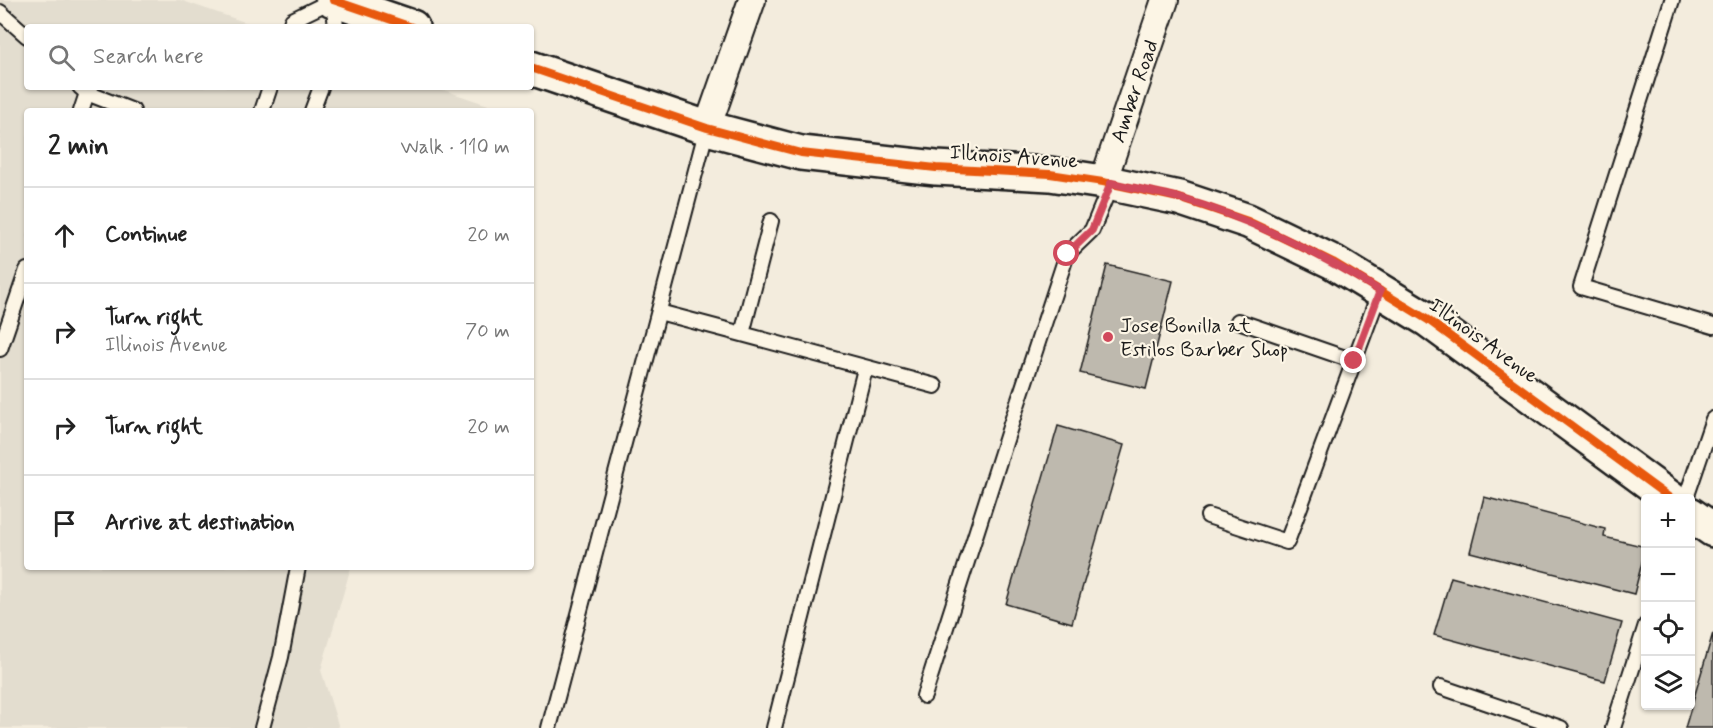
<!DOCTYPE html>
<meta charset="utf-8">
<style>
body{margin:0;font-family:Mynerve,sans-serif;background:#f2f2f2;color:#222}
.controls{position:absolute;right:18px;bottom:18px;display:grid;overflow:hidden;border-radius:6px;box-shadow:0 2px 4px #0004}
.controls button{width:54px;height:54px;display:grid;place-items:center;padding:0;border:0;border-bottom:2px solid #e0e0e0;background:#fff;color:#222;font:30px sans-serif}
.stop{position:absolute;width:18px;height:18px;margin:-14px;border:4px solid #d1495b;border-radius:50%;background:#fff}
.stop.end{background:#d1495b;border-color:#fff;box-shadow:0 2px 6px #0008}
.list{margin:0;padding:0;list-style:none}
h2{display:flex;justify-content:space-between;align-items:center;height:78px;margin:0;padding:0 24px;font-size:26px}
h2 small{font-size:20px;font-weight:400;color:#767676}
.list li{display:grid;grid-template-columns:39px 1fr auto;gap:18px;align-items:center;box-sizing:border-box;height:96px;padding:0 24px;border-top:2px solid #e0e0e0}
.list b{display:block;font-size:22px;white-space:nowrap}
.list p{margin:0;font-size:20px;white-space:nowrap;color:#767676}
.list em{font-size:20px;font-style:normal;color:#767676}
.icon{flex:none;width:33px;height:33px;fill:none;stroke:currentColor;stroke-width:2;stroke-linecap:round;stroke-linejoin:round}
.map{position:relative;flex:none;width:1713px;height:728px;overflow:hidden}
.search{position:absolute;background:#fff;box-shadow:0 2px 4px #0004;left:24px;top:24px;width:510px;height:66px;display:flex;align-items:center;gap:15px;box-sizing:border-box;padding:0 21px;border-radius:6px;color:#767676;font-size:22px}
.panel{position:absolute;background:#fff;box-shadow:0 2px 4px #0004;left:24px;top:108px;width:510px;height:462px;border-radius:6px}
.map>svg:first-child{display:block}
.built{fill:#e3ddcf}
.building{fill:#beb9ae;stroke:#1c1c1c;stroke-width:1.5}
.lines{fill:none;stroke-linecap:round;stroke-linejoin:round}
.lane-casing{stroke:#1c1c1c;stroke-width:18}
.street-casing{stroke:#1c1c1c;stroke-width:30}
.secondary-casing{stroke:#1c1c1c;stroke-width:38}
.lane{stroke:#fcf5e5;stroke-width:14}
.street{stroke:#fcf5e5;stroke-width:26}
.secondary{stroke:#fcf5e5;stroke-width:33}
.cycleway-casing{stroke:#fcf5e5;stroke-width:11}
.cycleway{stroke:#e8590c;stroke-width:8}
.route{stroke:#d1495b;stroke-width:8}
.poi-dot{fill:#d1495b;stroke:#fcf5e5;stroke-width:2}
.labels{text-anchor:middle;stroke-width:4.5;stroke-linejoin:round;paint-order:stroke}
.street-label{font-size:21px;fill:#1c1c1c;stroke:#fcf5e5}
.poi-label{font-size:21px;fill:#1c1c1c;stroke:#fcf5e5;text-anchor:start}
</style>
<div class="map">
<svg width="1713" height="728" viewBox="0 0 1713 728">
<rect width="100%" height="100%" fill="#f3ecdd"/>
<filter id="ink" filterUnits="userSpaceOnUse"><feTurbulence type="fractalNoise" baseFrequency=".0167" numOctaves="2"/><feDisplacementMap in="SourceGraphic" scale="12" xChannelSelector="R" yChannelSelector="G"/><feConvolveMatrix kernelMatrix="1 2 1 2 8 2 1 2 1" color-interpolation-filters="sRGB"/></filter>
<g filter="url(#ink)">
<path class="built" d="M0,0H180L259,27H27V87H435L488,105L487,111H27V567H351L321,670L339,728H0Z"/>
<path class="building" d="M1107,265L1173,281L1146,389L1080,373Z
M1058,426L1124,445L1072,623L1006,604Z
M1484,497L1605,529L1604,537L1646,547L1634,594L1470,552Z
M1451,577L1622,623L1605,681L1434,635Z
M1713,633V728H1685Z"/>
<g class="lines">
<g class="lane-casing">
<path id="lane" d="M1672,0L1581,287L1713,326
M0,12L27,36
M290,27L292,20L333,0L336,27
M80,87L87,93L133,111
M81,111L87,93
M262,111L270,87
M312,111L321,87
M771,221L742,334L935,386
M659,312L742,334
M1238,321L1354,361
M0,349L27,270
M1686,498L1713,419
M1208,516L1287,542L1380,291
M1441,687L1561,728
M924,696L1011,424L1067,254L1092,230L1111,184
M262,728L281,657L298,567
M549,728L707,128
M774,728L865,369
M1613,728L1646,625"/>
</g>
<g class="street-casing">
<path id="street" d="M707,128L752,0
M1103,182L1165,0"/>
</g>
<g class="secondary-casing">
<path id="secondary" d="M333,0L412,27
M531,68L707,128L801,153L936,168L1050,174L1103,182L1179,198L1248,221L1333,262L1428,320L1670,498
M1690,514L1713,530"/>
</g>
<use href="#lane" class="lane"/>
<use href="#street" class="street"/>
<use href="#secondary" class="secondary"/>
<g class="cycleway-casing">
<path id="cycleway" d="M333,0L412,27
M531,68L707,128L801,153L936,168L1050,174L1103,182L1179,198L1248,221L1333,262L1428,320L1670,498"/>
</g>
<use href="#cycleway" class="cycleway"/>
</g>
</g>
<g class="lines" filter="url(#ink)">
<path class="route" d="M1067,254L1092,230L1111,183C1133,188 1157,192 1179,198C1250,218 1317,252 1380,291L1354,361"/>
</g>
<circle class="poi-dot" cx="1108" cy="337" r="6"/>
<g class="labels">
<g class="street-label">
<text transform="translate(1134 91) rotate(-71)" y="7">Amber Road</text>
<text transform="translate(1014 156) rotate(4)" y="7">Illinois Avenue</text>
<text transform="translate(1484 340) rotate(36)" y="7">Illinois Avenue</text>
</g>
<g class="poi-label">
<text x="1120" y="332">Jose Bonilla at<tspan x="1120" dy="24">Estilos Barber Shop</tspan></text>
</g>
</g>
</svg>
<div class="controls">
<button>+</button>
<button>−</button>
<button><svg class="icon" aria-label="locate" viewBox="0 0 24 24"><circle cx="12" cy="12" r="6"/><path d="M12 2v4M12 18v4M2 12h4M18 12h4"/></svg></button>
<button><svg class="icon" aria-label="layers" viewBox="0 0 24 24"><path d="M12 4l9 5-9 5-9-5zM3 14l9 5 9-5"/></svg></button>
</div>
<div class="stop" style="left:1067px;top:254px"></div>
<div class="stop end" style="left:1354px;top:361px"></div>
<div class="search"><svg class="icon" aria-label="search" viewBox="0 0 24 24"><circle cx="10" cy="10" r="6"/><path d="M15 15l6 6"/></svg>Search here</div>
<section class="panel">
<h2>2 min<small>Walk · 110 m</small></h2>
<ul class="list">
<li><svg class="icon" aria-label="ahead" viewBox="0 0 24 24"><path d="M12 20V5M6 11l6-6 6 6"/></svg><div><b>Continue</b></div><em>20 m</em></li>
<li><svg class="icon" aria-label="right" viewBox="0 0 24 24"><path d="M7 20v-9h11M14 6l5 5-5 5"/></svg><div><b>Turn right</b><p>Illinois Avenue</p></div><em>70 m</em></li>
<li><svg class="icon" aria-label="right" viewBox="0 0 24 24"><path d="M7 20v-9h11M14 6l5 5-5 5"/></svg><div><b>Turn right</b></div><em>20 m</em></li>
<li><svg class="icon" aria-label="arrive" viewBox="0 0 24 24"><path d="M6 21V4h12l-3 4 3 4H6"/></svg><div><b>Arrive at destination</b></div></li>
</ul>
</section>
</div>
